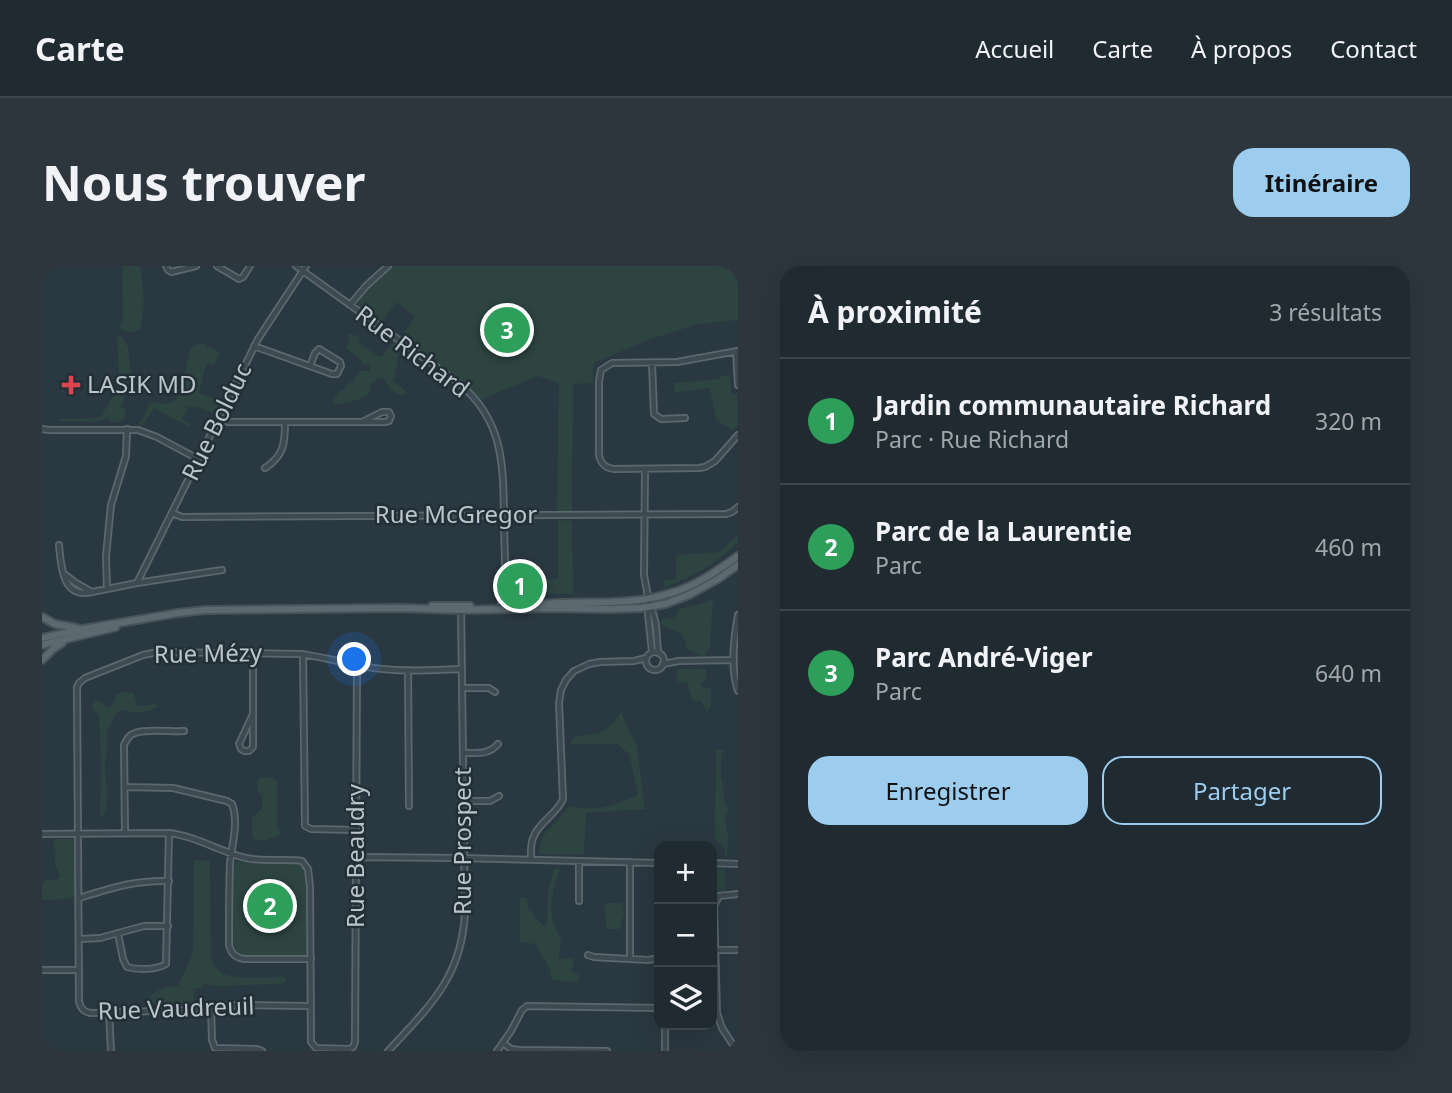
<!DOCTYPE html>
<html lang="fr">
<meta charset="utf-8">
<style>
body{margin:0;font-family:"Noto Sans",sans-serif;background:#2d363d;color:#f1f3f6}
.controls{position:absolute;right:21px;bottom:21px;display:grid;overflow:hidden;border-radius:14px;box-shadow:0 7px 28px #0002}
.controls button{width:63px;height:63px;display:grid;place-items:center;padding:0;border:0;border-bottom:2px solid #3d464d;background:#202a31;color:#f1f3f6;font:35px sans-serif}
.you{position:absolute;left:313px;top:394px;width:24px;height:24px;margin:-18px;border:5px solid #fff;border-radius:50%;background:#1a73e8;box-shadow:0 0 0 10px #1a73e833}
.badge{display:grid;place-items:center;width:46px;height:46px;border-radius:50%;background:#9dcdee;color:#fff;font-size:23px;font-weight:700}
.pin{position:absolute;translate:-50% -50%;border:4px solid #fff;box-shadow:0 2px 7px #0006}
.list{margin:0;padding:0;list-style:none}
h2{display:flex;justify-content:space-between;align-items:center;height:91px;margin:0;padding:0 28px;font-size:30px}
h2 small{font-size:23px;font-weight:400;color:#a2a7ab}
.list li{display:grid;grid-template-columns:46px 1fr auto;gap:21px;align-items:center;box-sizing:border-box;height:126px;padding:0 28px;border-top:2px solid #3d464d}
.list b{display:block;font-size:26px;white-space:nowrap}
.list p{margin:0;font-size:23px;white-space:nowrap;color:#a2a7ab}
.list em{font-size:23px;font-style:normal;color:#a2a7ab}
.actions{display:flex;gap:14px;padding:21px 28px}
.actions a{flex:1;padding:16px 0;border:2px solid #9dcdee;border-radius:21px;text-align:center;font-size:24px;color:#9dcdee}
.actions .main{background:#9dcdee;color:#111}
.icon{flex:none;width:38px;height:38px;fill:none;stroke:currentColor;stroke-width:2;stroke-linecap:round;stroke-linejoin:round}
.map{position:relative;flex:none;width:696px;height:785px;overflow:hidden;border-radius:21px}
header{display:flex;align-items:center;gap:42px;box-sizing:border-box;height:98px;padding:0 35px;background:#202a31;border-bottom:2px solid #3d464d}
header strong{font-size:33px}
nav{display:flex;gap:38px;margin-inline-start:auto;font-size:24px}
.intro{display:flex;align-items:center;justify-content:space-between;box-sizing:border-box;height:168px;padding:0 42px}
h1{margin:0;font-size:49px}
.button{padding:18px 32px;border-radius:21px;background:#9dcdee;color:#111;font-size:24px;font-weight:700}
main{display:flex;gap:42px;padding:0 42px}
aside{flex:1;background:#202a31;border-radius:21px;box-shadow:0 7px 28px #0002}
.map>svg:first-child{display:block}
.green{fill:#2d4441}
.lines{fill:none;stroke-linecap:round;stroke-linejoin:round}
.minor-casing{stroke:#5c676e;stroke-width:8}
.major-casing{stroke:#48535a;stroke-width:10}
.minor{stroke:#3e4a51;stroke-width:4.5}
.major{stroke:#5d6971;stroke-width:6}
.health-dot{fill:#e0444e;stroke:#232f36;stroke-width:2.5}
.labels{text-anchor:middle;stroke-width:5;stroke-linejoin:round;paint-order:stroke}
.street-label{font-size:24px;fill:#bbc4cb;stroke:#232f36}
.poi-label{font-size:24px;fill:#bbc4cb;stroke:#232f36;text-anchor:start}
</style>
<header>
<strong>Carte</strong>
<nav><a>Accueil</a><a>Carte</a><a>À propos</a><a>Contact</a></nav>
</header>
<div class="intro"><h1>Nous trouver</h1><a class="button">Itinéraire</a></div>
<main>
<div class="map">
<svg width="696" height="785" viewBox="0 0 696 785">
<rect width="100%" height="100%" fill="#2a3841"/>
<path class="green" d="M80,0H98C102,22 104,41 98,63C91,67 84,67 78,62L77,58L81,57Z
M351,0H696V54L656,58L606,74L552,97L551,117L531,118L530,245H515L517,117L496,110L438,134L417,114L359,70L373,51L355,36L339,56L317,40L316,36L319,31Z
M308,68L320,71L317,75V77L337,91L342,88L352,75L359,80L351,115L364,125L363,128L360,130L349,124L342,113L337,112L329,118L328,127C316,135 305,138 291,138V134L293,132L296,126L303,123L305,118L310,116L318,105H328L327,97L320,98L319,94L305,83L304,81L308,76L305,69Z
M76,70L80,71L86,81L89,109L87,122L82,129V135L79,141L84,144L83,153L76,156H68L66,152L55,156L17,155L18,153L56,152L61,149V146L68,137V135L78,122L75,72Z
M161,77L166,82L168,81L177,86L172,100L168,97L164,99L157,127L182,137L175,149L156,141H146L140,153L148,158L147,161L112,142L101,159L96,158C101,152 106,147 106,138L111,136L126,138L135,133L137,114L143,106L148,83L156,78Z
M680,110H688L689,128H695L696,159L691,164L674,154L668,122L633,126L632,117L677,113Z
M516,254L530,255L531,328L471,327V313H516Z
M696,269V276C673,299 652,310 622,321L621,314L634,313V289L677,286Z
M671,333L668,381L662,391L645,383C644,366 632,365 619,358L620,353L633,351L638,343L659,338Z
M636,403H664L665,411L659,419L660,421L669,423V440L665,446L659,435L650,434L645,416L638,417L635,415V406Z
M80,426L92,427L95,440L114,438L117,440C106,447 94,448 81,444L76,446L71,452V456C63,464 65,472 65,483C65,489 63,494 63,500C63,517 70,536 60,551H58L59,495L57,449L50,442V439L53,435H57L66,441L70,440L75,428Z
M580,445L581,451L595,481L603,543L544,547L542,588H497C496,563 517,560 526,540C556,546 566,541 594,530L596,527L587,488L575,478H528L532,471C560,466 562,470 580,445Z
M674,483L682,484L679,490V514L681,517L682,533L686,543L683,553L686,570L685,590H683L682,581L673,574Z
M227,511L235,514V562L239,565L238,569L225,574H213L210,569V552C220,544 221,542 220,530C215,525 213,519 217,512Z
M11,573H33L34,574L35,627L34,629L27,633L0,634V618L3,614L16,613L18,609C9,594 15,596 13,583C13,580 11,576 11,573Z
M155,594L167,595L168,597L169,691C171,696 173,702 177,705C188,715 228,711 243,711L244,716L239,718L174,720L162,718L160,722L151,723L152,736L149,737L107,738V731C116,723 124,721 136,720L151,687L152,595Z
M195,595L214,597H256L262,601L266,625V684L264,688L258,691L200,690L192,685L190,675L191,600Z
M670,601L683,602V626C677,626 672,629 670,636Z
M516,602L517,605C510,626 503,653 519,671L517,693L532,692L529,705L537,709L536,715L534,716L510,714L508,703L493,678L478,676V632H485L486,643C493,647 494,655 502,659L505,657L506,625L512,603Z
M563,637H581L582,647L578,663H564Z"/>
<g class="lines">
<g class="minor-casing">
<path id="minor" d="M124,0L126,4L129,6L154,0
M175,0L197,13L201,11L208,0
M254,0L418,118C461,155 461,196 462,248C462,272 463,295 464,319L467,335L472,340
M308,39L324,20L346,0
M212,80L290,108H295L299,100L298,96L277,83L273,87L268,100
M694,85L696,119
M696,85L635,96L570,97L559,104L557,115V189C559,198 563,202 572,203L657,202L663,201L673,195L696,169
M610,97L612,148L619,153L643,152
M176,152L186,156H343L347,155L349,150L347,146H340L322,155
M0,163L8,164H96L115,171L156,193
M223,202C242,190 243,177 243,156
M603,203L602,309L608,341L611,347L614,359L616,387
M130,247L140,251L684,248L690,246L696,241
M17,279C19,300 20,333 50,326L34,317L21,307
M95,317L216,73L264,0
M65,323L64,290L69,239L84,190L85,163
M50,326L95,317L180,304
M458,340L462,335L464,320
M608,342L606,348L610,386
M696,349C692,372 688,402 696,425
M604 395a9 9 0 1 1 18 0a9 9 0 1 1-18 0Z
M211,388V448
M261,388L263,560L269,563L314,564
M621,398L637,395L692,394
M366,404L367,540
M420,422H447L453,426
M211,448V481L207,485H202L199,483L197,478Z
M421,487C434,487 447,489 456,478
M83,521L131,522L185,535L190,538C197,556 190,579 188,597C187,624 187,652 187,679C189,688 194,692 202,693H269
M421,535H448L457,530
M83,566L82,479C84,475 85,472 89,469C99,462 129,466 142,465
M0,568L127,567C153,570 175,584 200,591C219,597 241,592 260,595L266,603L268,621L269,776L274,782L307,783L311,781L313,776L315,400
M314,591L417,592L617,597
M489,593C489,586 488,577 492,570C498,555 515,548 521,533L517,437L519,424L524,414L532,405L547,398L558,396L592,395L604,392
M537,595V635
M588,596V693
M670,597L696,598
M37,632C70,622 92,614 127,615
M76,667L81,693L85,701C96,704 115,704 124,698L127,567
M38,673L58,672L102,660H126
M673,684H696
M546,689L552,691L606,694L617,692
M0,704H37
M268,740L185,739L146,744L50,747C43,747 38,742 37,735L35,421L37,417L43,412L101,389L116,386L256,388C282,390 306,399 332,402C360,406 390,404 419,403
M169,741L170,774L173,782L215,783L220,785
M67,746L69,785
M461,777L469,783L477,784L565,785
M346,785C388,740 420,711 423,646L419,341
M455,785L469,765L480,744L485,740L617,742
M623,785V759
M695,785L680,762L675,747L672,640L677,630L696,628"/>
</g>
<g class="major-casing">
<path id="major" d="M499,338C542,334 587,341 629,327C654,320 675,305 696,290
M390,340H428
M0,351L13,358L35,362
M0,372L41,363L136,347L163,344L359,342L419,344L510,342L569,343L600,342L623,338L649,328L676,313L696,299
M0,379L74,361
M0,394L11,383L20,377"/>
</g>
<use href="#minor" class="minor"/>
<use href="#major" class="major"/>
</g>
<path class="health-dot" d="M25.5 108.5h7v7h7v7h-7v7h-7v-7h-7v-7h7z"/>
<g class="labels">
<g class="street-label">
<text transform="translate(370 86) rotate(37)" y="8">Rue Richard</text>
<text transform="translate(175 156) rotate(-64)" y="8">Rue Bolduc</text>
<text x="414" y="257">Rue McGregor</text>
<text transform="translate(166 388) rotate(-1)" y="8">Rue Mézy</text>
<text transform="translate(421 575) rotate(-90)" y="8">Rue Prospect</text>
<text transform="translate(314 590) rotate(-90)" y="8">Rue Beaudry</text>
<text transform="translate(134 743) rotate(-2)" y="8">Rue Vaudreuil</text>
</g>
<g class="poi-label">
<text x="45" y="127">LASIK MD</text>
</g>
</g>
</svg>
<div class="controls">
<button>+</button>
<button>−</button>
<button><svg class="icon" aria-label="layers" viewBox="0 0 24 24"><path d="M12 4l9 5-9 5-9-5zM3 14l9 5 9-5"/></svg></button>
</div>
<div class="you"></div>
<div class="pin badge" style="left:478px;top:320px;background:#2e9e5b">1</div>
<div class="pin badge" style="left:228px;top:640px;background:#2e9e5b">2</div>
<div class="pin badge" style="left:465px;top:64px;background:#2e9e5b">3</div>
</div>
<aside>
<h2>À proximité<small>3 résultats</small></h2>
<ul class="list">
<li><span class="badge" style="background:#2e9e5b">1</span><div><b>Jardin communautaire Richard</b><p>Parc · Rue Richard</p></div><em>320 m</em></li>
<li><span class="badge" style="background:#2e9e5b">2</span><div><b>Parc de la Laurentie</b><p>Parc</p></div><em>460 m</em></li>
<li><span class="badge" style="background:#2e9e5b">3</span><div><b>Parc André-Viger</b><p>Parc</p></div><em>640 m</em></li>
</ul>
<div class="actions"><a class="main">Enregistrer</a><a>Partager</a></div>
</aside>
</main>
